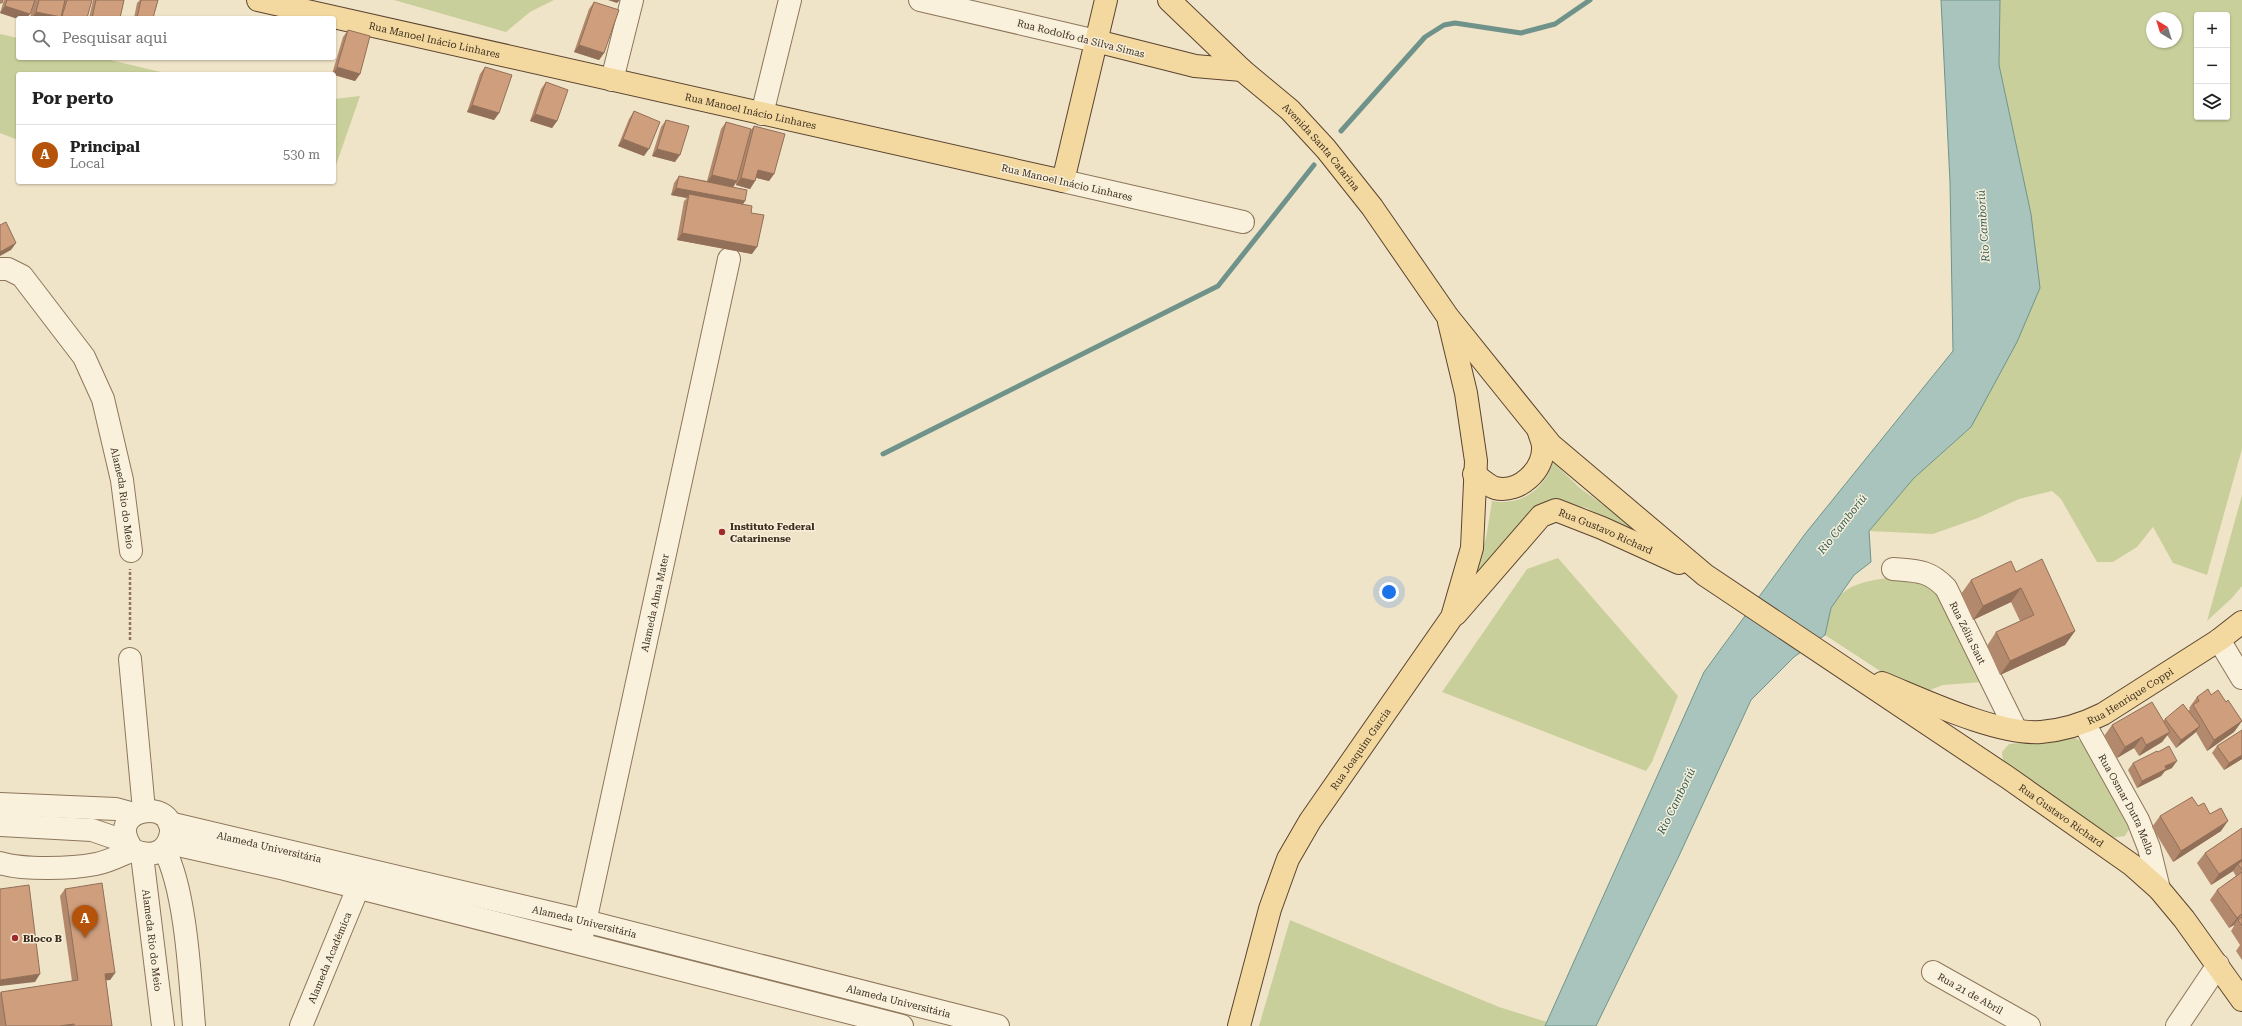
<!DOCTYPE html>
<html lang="pt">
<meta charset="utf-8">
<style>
body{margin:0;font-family:"Roboto Serif",serif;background:#f6f6f6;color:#222}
.controls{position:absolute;right:12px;top:12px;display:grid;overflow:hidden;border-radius:4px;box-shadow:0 1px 3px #0004}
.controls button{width:36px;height:36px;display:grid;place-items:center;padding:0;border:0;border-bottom:1px solid #e0e0e0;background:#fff;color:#222;font:20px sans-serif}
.compass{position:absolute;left:2146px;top:12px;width:36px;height:36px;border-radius:50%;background:#fff;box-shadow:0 1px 3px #0004;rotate:322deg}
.you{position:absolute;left:1389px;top:592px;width:14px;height:14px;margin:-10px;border:3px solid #fff;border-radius:50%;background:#1a73e8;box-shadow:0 0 0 6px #1a73e833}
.badge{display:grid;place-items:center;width:26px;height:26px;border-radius:50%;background:#b45309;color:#fff;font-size:13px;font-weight:700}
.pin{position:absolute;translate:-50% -33px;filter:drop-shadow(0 1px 2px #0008)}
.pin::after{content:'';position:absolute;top:21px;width:14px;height:12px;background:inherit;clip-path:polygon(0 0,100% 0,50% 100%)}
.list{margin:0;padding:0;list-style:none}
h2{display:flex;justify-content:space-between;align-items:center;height:52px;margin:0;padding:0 16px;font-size:17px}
h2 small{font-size:13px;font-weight:400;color:#767676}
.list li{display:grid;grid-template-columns:26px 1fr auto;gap:12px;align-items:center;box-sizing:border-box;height:60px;padding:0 16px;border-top:1px solid #e0e0e0}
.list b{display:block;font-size:15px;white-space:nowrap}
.list p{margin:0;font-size:13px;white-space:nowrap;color:#767676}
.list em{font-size:13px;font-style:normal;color:#767676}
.icon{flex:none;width:22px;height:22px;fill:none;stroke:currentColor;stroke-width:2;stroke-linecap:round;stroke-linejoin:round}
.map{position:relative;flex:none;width:2242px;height:1026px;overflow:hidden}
.search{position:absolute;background:#fff;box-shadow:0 1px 3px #0004;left:16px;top:16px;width:320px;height:44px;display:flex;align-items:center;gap:10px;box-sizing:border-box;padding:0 14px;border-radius:4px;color:#767676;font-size:15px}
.panel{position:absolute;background:#fff;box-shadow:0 1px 3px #0004;left:16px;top:72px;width:320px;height:112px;border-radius:4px}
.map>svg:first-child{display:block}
.green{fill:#c9cf9b;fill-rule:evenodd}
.water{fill:#a9c4bc;stroke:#6f938a}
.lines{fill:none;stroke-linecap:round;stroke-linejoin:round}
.stream{stroke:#6f938a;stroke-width:5}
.minor-casing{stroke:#8d765c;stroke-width:24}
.major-casing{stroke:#5b4430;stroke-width:24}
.path{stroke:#8d765c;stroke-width:2.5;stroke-dasharray:3 2;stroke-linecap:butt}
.minor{stroke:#faf1dc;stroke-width:22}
.major{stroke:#f3d9a0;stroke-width:22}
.wall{fill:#b2896c}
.shaded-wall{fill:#916f58}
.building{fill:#cf9f7d;stroke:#916f58}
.poi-dot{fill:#9e2a2b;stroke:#f7eed8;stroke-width:1.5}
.labels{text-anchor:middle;stroke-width:3;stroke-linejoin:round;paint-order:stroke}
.street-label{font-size:10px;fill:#3d2e20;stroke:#f7eed8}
.poi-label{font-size:10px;font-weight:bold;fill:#3d2e20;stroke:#f7eed8;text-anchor:start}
.water-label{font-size:11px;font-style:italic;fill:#2f5d5a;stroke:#f7eed8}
</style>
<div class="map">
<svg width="2242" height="1026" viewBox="0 0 2242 1026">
<rect width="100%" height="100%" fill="#f0e4c8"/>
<path class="green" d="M394,0H554L530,12L506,32Z
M2000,0H2242V449L2207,575L2173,563L2153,527L2137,547L2113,562H2097L2061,499L2052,491L2019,499L1978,518L1933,534L1869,531L1914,478L1971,427L2031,214L1999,65ZM2197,15H2227V117H2197ZM2152,18H2176V42H2152Z
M0,34L18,38V58H102L169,74H18V140L0,133Z
M360,96L334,171V99Z
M1553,462L1580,488L1639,531L1635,535L1587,508L1566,504L1473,579L1486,538L1492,501C1521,506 1544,490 1553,462Z
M2242,495V586L2232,598L2207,621Z
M1558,558L1678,696L1652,762L1646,771L1442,692L1527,569Z
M1925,576L1938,585L1982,682L1943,685L1917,695L1825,635C1827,627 1827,616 1831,608C1846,575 1894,578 1925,576Z
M2075,738L2081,741L2088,750L2129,829L2125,836L2111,838L2003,763L2002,752L2009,744Z
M1290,920L1499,1007L1547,1022L1545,1026H1259Z"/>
<path class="water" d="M1941,0H2000L1999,65L2031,214L2040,288L2017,342L1971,427L1914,478L1869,531L1871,562L1854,575L1831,608L1825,635L1794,657L1751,700L1678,858L1596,1026H1545L1704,672L1805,534L1953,351L1950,182Z"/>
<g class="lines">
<path class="stream" d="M1341,131L1425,37L1444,25L1455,23L1521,33L1555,24L1590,0
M883,454L1218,286L1314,165"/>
<g class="minor-casing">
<g id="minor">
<path d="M920,0L1096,41"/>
<path d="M612,80L632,0"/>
<path d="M762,114L790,0"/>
<path d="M1063,181L1243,222"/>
<path id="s1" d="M0,269H8L22,276L84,357L103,399L122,480L131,551"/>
<path id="s2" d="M1893,569C1917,571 1929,570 1946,588L2016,730"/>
<path d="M2219,640L2242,678"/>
<path d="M130,659L144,810"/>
<path id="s3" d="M2084,723L2138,820L2149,848L2159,889"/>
<path d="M0,804L116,809L134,814"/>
<path id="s4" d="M169,823L585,921L998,1026"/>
<path d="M0,825L92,830L127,842"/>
<path d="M169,843L285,869L902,1026"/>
<path d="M164,849C186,890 190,978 194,1026"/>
<path id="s5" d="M142,855L163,1026"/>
<path d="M0,863C23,870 71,869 96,864C108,862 121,855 133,850C148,857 165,855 170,837C181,796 100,806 133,850"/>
<path id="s6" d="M582,936L729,259"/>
<path id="s7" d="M1933,972L2029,1026"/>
<path id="s8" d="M301,1026L358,888"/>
<path d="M2177,1026L2218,965"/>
</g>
</g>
<g class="major-casing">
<g id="major">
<path id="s9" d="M258,0L1063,181L1106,0"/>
<path id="s10" d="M1169,0L1242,70L1290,110L1326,149L1372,207L1448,317L1551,445L1705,575L2007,777L2132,865L2159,889L2184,919L2242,1000"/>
<path d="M1096,41L1195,66L1242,70"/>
<path d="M1474,474C1480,478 1488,486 1495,488C1519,494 1544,470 1543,447C1543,442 1540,436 1539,432"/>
<path id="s11" d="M1456,614L1541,516L1556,510L1602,528L1679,563"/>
<path id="s12" d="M1882,683C1924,700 1997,735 2041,732C2064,730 2083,724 2103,714L2219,640L2242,622"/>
<path id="s13" d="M1239,1026L1270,909L1288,859L1310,821L1452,617L1472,548L1476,461L1466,393L1449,322"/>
</g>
</g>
<path class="path" d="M130,640V569"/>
<use href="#minor" class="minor"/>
<use href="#major" class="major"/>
</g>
<path class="wall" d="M4,0H92L87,18H30L32,7L18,19L0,13Z
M93,0H124L120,18H89Z
M140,0H158L153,18H134L137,3Z
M594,2L604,53L599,60L574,52L589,9Z
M348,30L360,74L355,81L332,74L343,37Z
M485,67L499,113L494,120L467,112L480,74Z
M546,82L557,121L552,128L530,121L541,89Z
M634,111L644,156L618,146L629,119Z
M666,120L675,162L652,156L661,127Z
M726,122L750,131L754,126L774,174L769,181L756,178L755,181L750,189L736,185V182L733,187L745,201L743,204L751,213L752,254L677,240L684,201L687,198L671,195L674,183L679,176L707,181L721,129Z
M2016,572L2075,631L2065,645L2000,675L1987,646L1996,632L2020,621L2011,602L1973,620L1961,594L1971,580Z
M2211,695L2226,702L2242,721L2234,732L2207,751L2196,732L2176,748L2167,735L2162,742L2139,756L2134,748L2117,758L2104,736L2112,725L2163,721L2165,719L2188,711L2190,709L2189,708L2197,697Z
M2217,746L2242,759L2224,770L2212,753Z
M2133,763L2172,768L2165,771L2161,776L2137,788L2128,770Z
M2198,806L2221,831L2173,862L2152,827L2160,816Z
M2242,828V960L2236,951L2240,945L2231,931L2234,926V925L2229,928L2210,900L2217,890L2236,876L2233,871L2211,885L2197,863L2205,853Z
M65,889L115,973L110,980H106L112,1026H0V993L1,992L72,981L60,896Z"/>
<path class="shaded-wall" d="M608,0H620L617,3Z
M5,6L30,14L27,18H18V19L0,13Z
M36,12L61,17L60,18H32Z
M579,45L604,53L599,60L574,52Z
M337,67L360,74L355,81L334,75V74H333Z
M472,105L499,113L494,120L467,112Z
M535,114L557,121L552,128L530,121Z
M623,139L649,149L644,156L618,146Z
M657,149L680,155L675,162L652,156Z
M758,170L774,174L769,181L753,177Z
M712,175L737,181L732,189L707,182Z
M741,178L755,181L750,189L736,185Z
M676,188L745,201L740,208L689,194L687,198L671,195Z
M682,233L757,247L752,254L677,240Z
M16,243L11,250L0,256V252Z
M2021,588L2011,602L1973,620L1983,606Z
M2075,631L2065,645L2000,675L2010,661Z
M2242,721L2234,732L2207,751L2214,740Z
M2200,726L2195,733L2176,748L2181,740Z
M2170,732L2162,742L2139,756L2146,745Z
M2142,737L2134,748L2117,758L2125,747Z
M2242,755V759L2224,770L2229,763Z
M2177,761L2172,768L2165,771L2161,776L2137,788L2142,781L2165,766Z
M2228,821L2221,831L2173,862L2181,851Z
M2242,859V865L2238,864L2233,871L2211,885L2219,874Z
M2241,914L2234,925L2229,928L2237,918Z
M115,973L110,980L100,981L105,974Z
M40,974L35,982L0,986V980Z
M74,1024L72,1026H59Z"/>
<path class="building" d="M0,0H3L2,3H0Z
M7,0H35L30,14L5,6Z
M39,0H65L61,17L36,12Z
M67,0H92L87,18H69L62,16Z
M96,0H124L120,18H92Z
M141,0H158L153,18H137Z
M594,2L619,10L604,53L579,45Z
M348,30L370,36L360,74L337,67Z
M485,67L512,75L499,113L472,105Z
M546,82L568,90L557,121L535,114Z
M634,111L660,122L649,149L623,139Z
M666,120L689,126L680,155L657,149Z
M726,122L751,129L737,181L712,175Z
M754,126L785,134L774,174L758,170L755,181L741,178Z
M679,176L747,190L745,201L676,188Z
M689,194L752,206L751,213L764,215L757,247L682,233Z
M6,222L16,243L0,252V225Z
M2042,559L2075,631L2010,661L1996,632L2034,615L2021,588L1983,606L1971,580L2011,561L2016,572Z
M2208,689L2211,695L2218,690L2226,702L2228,700L2242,721L2214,740L2193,705L2199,701L2197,697Z
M2152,702L2170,732L2146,745L2142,737L2125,747L2112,725Z
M2183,704L2200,726L2181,740L2165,719Z
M2242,730V755L2229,763L2217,746Z
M2169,746L2177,761L2165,766L2166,769L2142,781L2133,763L2157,751L2158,752Z
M2192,797L2198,806L2204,803L2210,814L2221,808L2228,821L2181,851L2160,816Z
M2242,828V859L2219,874L2205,853Z
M2242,861V870L2238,864Z
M2242,872V916L2241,914L2237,918L2217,890Z
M102,883L115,973L105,974L112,1026H74V1024L59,1026H6L1,992L78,980L65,889Z
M29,885L40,974L0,980V889Z
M2242,917V926L2238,920Z"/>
<g class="poi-dot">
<circle cx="722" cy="532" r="4"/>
<circle cx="15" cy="938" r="4"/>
</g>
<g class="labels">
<g class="street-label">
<text transform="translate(1081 38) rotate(14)" y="4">Rua Rodolfo da Silva Simas</text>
<text dy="4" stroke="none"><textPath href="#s9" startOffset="181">Rua Manoel Inácio Linhares</textPath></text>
<text dy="4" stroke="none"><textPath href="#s9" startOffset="505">Rua Manoel Inácio Linhares</textPath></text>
<text dy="4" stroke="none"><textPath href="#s10" startOffset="212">Avenida Santa Catarina</textPath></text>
<text transform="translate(1067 182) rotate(13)" y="4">Rua Manoel Inácio Linhares</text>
<text dy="4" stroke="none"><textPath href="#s1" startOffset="273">Alameda Rio do Meio</textPath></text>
<text dy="4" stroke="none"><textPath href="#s11" startOffset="200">Rua Gustavo Richard</textPath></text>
<text dy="4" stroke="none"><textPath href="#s6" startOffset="341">Alameda Alma Mater</textPath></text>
<text dy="4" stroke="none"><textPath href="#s2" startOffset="108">Rua Zélia Saut</textPath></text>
<text dy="4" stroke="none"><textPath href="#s12" startOffset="265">Rua Henrique Coppi</textPath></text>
<text dy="4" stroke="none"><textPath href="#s13" startOffset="306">Rua Joaquim Garcia</textPath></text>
<text dy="4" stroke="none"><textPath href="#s3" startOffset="92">Rua Osmar Dutra Mello</textPath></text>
<text dy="4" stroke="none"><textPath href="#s10" startOffset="1220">Rua Gustavo Richard</textPath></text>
<text dy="4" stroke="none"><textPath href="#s4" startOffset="103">Alameda Universitária</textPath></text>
<text dy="4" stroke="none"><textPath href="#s4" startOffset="427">Alameda Universitária</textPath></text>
<text dy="4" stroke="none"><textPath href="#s5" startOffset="86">Alameda Rio do Meio</textPath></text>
<text dy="4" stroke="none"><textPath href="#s8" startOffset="74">Alameda Acadêmica</textPath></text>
<text dy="4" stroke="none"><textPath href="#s7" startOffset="43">Rua 21 de Abril</textPath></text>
<text dy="4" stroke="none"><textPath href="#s4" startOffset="751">Alameda Universitária</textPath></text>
</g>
<g class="poi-label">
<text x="730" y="530">Instituto Federal<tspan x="730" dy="12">Catarinense</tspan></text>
<text x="23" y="942">Bloco B</text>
</g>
<g class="water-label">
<text transform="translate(1983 226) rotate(-94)" y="4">Rio Camboriú</text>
<text transform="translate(1842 524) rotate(-52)" y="4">Rio Camboriú</text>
<text transform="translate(1676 801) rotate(-64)" y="4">Rio Camboriú</text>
</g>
</g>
</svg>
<div class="controls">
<button>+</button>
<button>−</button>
<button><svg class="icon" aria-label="layers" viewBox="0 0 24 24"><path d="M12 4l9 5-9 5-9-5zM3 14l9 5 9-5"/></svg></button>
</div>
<svg class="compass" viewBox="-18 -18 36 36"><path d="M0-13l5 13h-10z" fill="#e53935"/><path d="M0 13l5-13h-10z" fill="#767676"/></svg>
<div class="you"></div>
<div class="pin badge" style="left:85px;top:938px">A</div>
<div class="search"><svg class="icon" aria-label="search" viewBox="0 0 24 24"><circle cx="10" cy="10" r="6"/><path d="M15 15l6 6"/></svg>Pesquisar aqui</div>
<section class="panel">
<h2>Por perto<small></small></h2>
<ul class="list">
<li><span class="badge">A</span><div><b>Principal</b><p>Local</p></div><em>530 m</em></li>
</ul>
</section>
</div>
